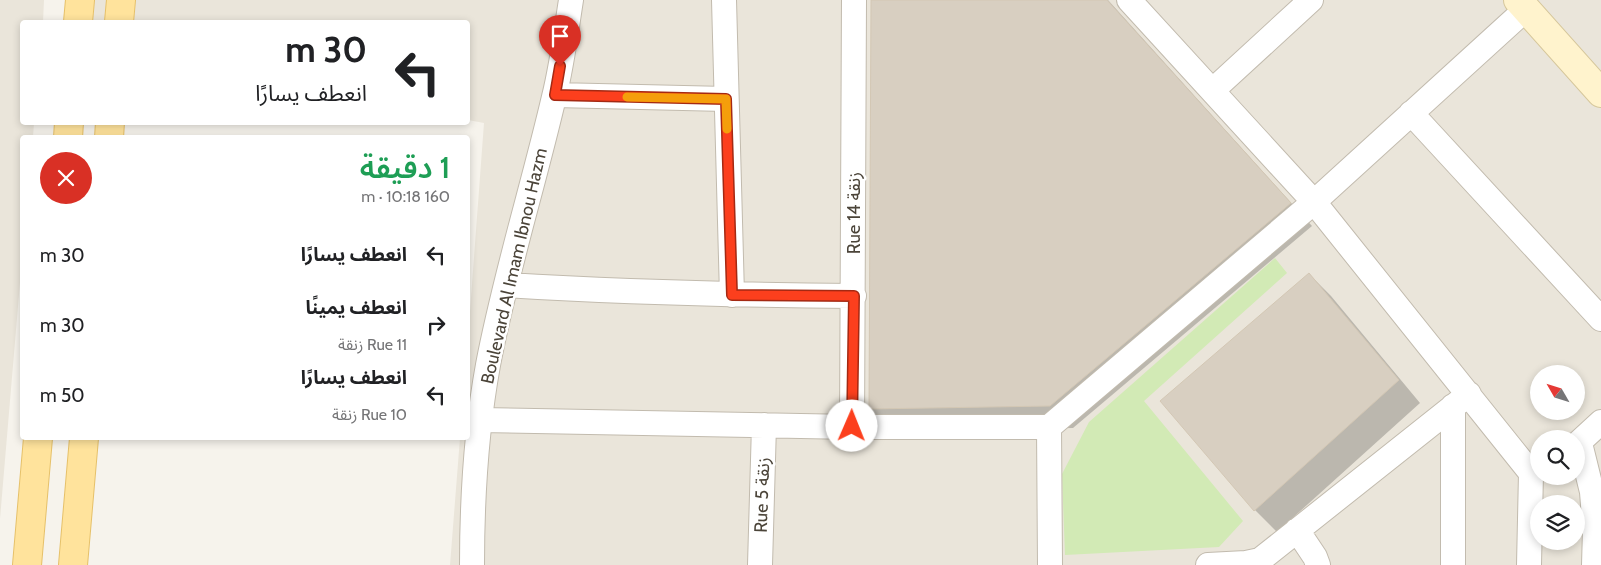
<!DOCTYPE html>
<html lang="ar">
<head>
<meta charset="utf-8">
<style>
  body { margin:0; font-family:Cabin,"Noto Sans Arabic",sans-serif; background:#f2f2f2; color:#202124; direction:rtl; height:100vh; display:flex; flex-direction:column; font-size:19px; white-space:nowrap }
  * { box-sizing:border-box; margin:0 }
  p { font-size:16px; color:#757577 }
  .icon { flex:none; width:28px; height:28px; fill:none; stroke:currentColor; stroke-width:2; stroke-linecap:round; stroke-linejoin:round }
  .map { position:relative; flex:1; overflow:hidden; direction:ltr }
  .details { position:absolute; left:20px; top:135px; width:450px; height:305px; display:flex; flex-direction:column; background:#fff; border-radius:5px; box-shadow:0 2px 8px #0003; direction:rtl }
  .details>* { flex:none }
  .hud { position:absolute; left:20px; top:20px; width:450px; height:105px; border-radius:5px; box-shadow:0 2px 8px #0003; direction:rtl; background:#fff; color:#202124; overflow:hidden }
  .needle { width:32px; rotate:309deg }
  .fabs { position:absolute; left:1530px; top:365px; display:grid; gap:10px }
  .fabs a { display:grid; place-items:center; width:55px; height:55px; border-radius:50%; background:#fff; box-shadow:0 2px 8px #0003; font-size:25px }
  .pin { position:absolute; display:grid; place-items:center; width:42px; height:42px; color:#fff; margin:-51px -21px; border-radius:50% 50% 50% 0; rotate:-45deg; box-shadow:0 0 5px #0007 }
  .pin .icon { rotate:45deg }
  .me { position:absolute; width:55px; margin:-28px; rotate:1deg; stroke-linejoin:round; filter:drop-shadow(0 0 4px #0008) }
  .turn { display:flex; align-items:center; gap:18px; height:105px; padding:0 20px; font-size:22px }
  .turn .icon { width:65px; height:65px; stroke-width:2.5 }
  .turn b { display:block; font-size:35px; line-height:42px }
  .round { display:grid; place-items:center; flex:none; width:52px; height:52px; border-radius:26px; background:#f2f2f2 }
  .headline { display:flex; align-items:center; justify-content:space-between; height:85px; padding:0 20px }
  h1 { font-size:30px; font-weight:600; line-height:38px; color:#1e9e55 }
  ul { padding:0; list-style:none }
  li { display:flex; align-items:center; gap:15px; height:70px; padding:0 20px }
  li div { flex:1 }
  li b { display:block; font-size:19px }
  li em { font-style:normal }
  .map>svg:first-child { display:block }
  .residential { fill:#eae5da; fill-rule:evenodd }
  .green { fill:#d2eab5 }
  .shadow { fill:#0003 }
  .building { fill:#d8cfc1; stroke:#d3c7b4 }
  .lines { fill:none; stroke-linecap:round; stroke-linejoin:round }
  .street-casing { stroke:#c2bbae; stroke-width:26 }
  .secondary-casing { stroke:#d6c79b; stroke-width:30 }
  .primary-casing { stroke:#e6c16a; stroke-width:30 }
  .street { stroke:#fff; stroke-width:24 }
  .secondary { stroke:#fff3cd; stroke-width:28 }
  .primary { stroke:#ffe39c; stroke-width:28 }
  .route-casing { stroke:#a42913; stroke-width:12 }
  .route { stroke:#fc3f1d; stroke-width:9 }
  .slow { stroke:#f59e0b; stroke-width:9 }
  .labels { text-anchor:middle; stroke-width:5; stroke-linejoin:round; paint-order:stroke }
  .street-label { font-size:18px; fill:#4b4439; stroke:#fff }
</style>
</head>
<body>
<div class="map">
<svg width="1601" height="565" viewBox="0 0 1601 565">
  <rect width="100%" height="100%" fill="#f6f3ec"/>
  <!-- residential -->
  <path class="residential" d="M 0,0 L 44,0 L 43,22 L 22,22 L 22,122 L 34,123 L 33,137 L 22,138 L 22,259 L 0,519 Z
    M 68,0 L 1601,0 L 1601,565 L 450,565 L 460,438 L 468,438 L 468,338 L 484,123 L 468,120 L 468,22 L 65,22 ZM 1539,374 L 1576,374 L 1576,411 L 1539,411 ZM 1539,439 L 1576,439 L 1576,476 L 1539,476 ZM 1539,504 L 1576,504 L 1576,541 L 1539,541 Z"/>
  <!-- green -->
  <path class="green" d="M 1275,258 L 1287,273 L 1144,401 L 1243,521 L 1219,547 L 1065,555 L 1062,474 L 1089,422 Z"/>
  <!-- shadow -->
  <path class="shadow" d="M 872,0 L 1108,0 L 1312,226 L 1073,428 L 892,431 L 870,409 Z
    M 1309,274 L 1331,296 L 1420,403 L 1277,532 L 1255,510 L 1162,401 Z"/>
  <!-- building -->
  <path class="building" d="M 871,0 L 1107,0 L 1291,203 L 1050,406 L 869,409 Z
    M 1309,273 L 1399,380 L 1254,511 L 1160,401 Z"/>
  <g class="lines">
    <defs>
      <path id="street" d="M 724,0 L 732,295
        M 1129,0 L 1314,202 L 1531,473 L 1529,565
        M 1213,90 L 1311,0
        M 555,95 L 726,99
        M 1411,113 L 1601,319
        M 506,285 C 622,292 737,295 854,296
        M 480,420 L 852,427 L 1049,427 L 1314,202 L 1526,9
        M 852,427 L 854,0
        M 1049,427 L 1050,565
        M 1580,443 L 1592,492 L 1595,530 L 1594,565
        M 1576,445 L 1601,422
        M 1297,530 L 1315,557 L 1318,565
        M 472,565 C 472,498 476,431 488,365 C 505,275 533,187 554,97 C 562,65 566,32 571,0
        M 760,565 L 764,425
        M 1208,565 L 1246,563 L 1260,560 L 1469,394
        M 1453,565 L 1453,406"/>
      <path id="secondary" d="M 1518,0 L 1601,93"/>
      <path id="primary" d="M 78,22 L 80,0
        M 119,22 L 121,0
        M 68,138 L 69,122
        M 109,138 L 110,122
        M 27,565 L 38,438
        M 73,565 L 84,438"/>
    </defs>
    <!-- street casing -->
    <use href="#street" class="street-casing"/>
    <!-- secondary casing -->
    <use href="#secondary" class="secondary-casing"/>
    <!-- primary casing -->
    <use href="#primary" class="primary-casing"/>
    <!-- street -->
    <use href="#street" class="street"/>
    <!-- secondary -->
    <use href="#secondary" class="secondary"/>
    <!-- primary -->
    <use href="#primary" class="primary"/>
  </g>
  <g class="lines">
    <defs>
      <path id="route" d="M 560,66 L 555,95 L 726,99 L 732,295 L 854,296 L 852,426"/>
    </defs>
    <!-- route casing -->
    <use href="#route" class="route-casing"/>
    <!-- route -->
    <use href="#route" class="route"/>
    <!-- slow -->
    <path class="slow" d="M 627,97 L 726,99 L 727,129"/>
  </g>
  <g class="labels">
    <!-- street labels -->
    <g class="street-label">
      <text transform="translate(854 213) rotate(-90)" y="6">Rue 14 زنقة</text>
      <text transform="translate(514 266) rotate(-77)" y="6">Boulevard Al Imam Ibnou Hazm</text>
      <text transform="translate(762 495) rotate(-88)" y="6">Rue 5 زنقة</text>
    </g>
  </g>
</svg>
<div class="fabs">
<a><svg class="needle" viewBox="-14 -14 28 28"><path d="M0-13l5 13h-10z" fill="#e53935"/><path d="M0 13l5-13h-10z" fill="#757577"/></svg></a>
<a><svg class="icon" aria-label="search" viewBox="0 0 24 24"><circle cx="10" cy="10" r="6"/><path d="M15 15l6 6"/></svg></a>
<a><svg class="icon" aria-label="layers" viewBox="0 0 24 24"><path d="M12 4l9 5-9 5-9-5zM3 14l9 5 9-5"/></svg></a>
</div>
<div class="pin" style="left:560px;top:66px;background:#d93025"><svg class="icon" aria-label="arrive" viewBox="0 0 24 24"><path d="M6 21V4h12l-3 4 3 4H6"/></svg></div>
<svg class="me" style="left:852px;top:426px" viewBox="-20 -20 40 40"><circle r="19" fill="#fff"/><path d="M0-13L10 11 0 6-10 11z" fill="#fc3f1d"/></svg>
<div class="hud">
<div class="turn"><svg class="icon" aria-label="left" viewBox="0 0 24 24"><path d="M17 20v-9H6M10 6l-5 5 5 5"/></svg><div><b>30 m</b>انعطف يسارًا</div></div>
</div>
<section class="details">
<div class="headline"><div><h1>1 دقيقة</h1><p>160 m · 10:18</p></div><a class="round" style="background:#d93025;color:#fff"><svg class="icon" aria-label="close" viewBox="0 0 24 24"><path d="M6 6l12 12M18 6L6 18"/></svg></a></div>
<ul>
<li><svg class="icon" aria-label="left" viewBox="0 0 24 24"><path d="M17 20v-9H6M10 6l-5 5 5 5"/></svg><div><b>انعطف يسارًا</b></div><em>30 m</em></li>
<li><svg class="icon" aria-label="right" viewBox="0 0 24 24"><path d="M7 20v-9h11M14 6l5 5-5 5"/></svg><div><b>انعطف يمينًا</b><p>Rue 11 زنقة</p></div><em>30 m</em></li>
<li><svg class="icon" aria-label="left" viewBox="0 0 24 24"><path d="M17 20v-9H6M10 6l-5 5 5 5"/></svg><div><b>انعطف يسارًا</b><p>Rue 10 زنقة</p></div><em>50 m</em></li>
</ul>
</section>
</div>
</body>
</html>
